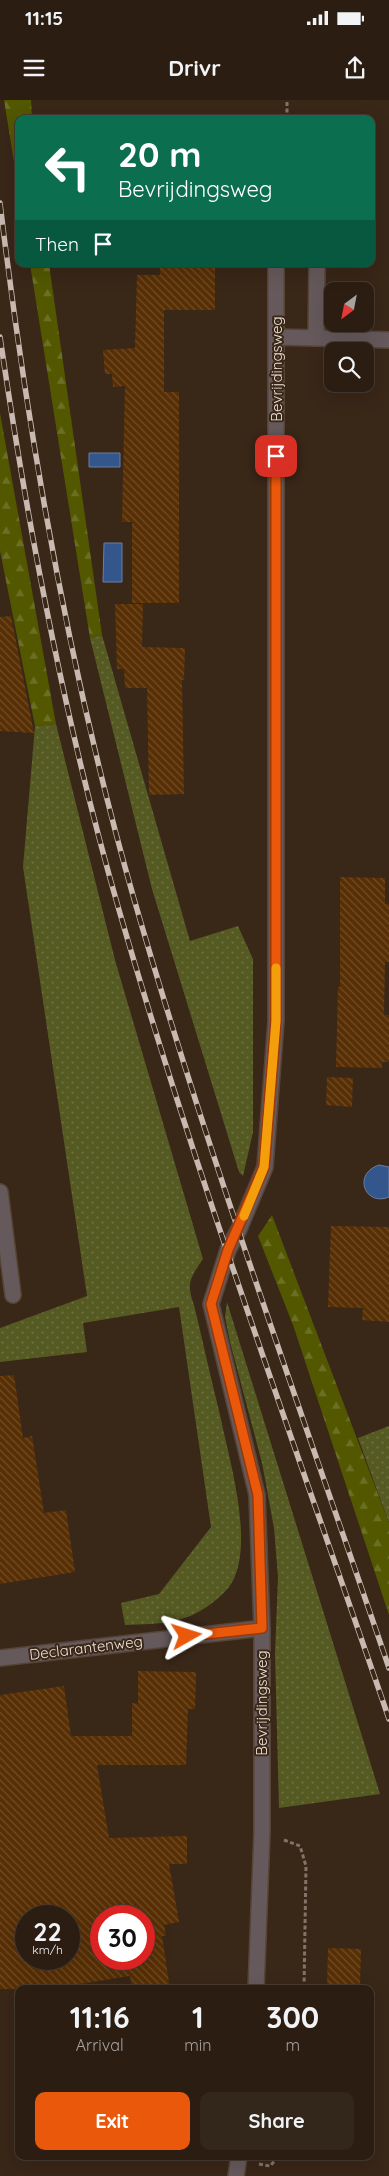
<!DOCTYPE html>
<html lang="en">
<head>
<meta charset="utf-8">
<style>
  body { margin:0; font-family:Quicksand,sans-serif; background:#33261b; color:#f1f3f6; height:100vh; display:flex; flex-direction:column; font-size:19px; white-space:nowrap }
  * { box-sizing:border-box; margin:0 }
  p { font-size:16px; color:#a6a29f }
  .icon { flex:none; width:28px; height:28px; fill:none; stroke:currentColor; stroke-width:2; stroke-linecap:round; stroke-linejoin:round }
  .map { position:relative; flex:1; overflow:hidden }
  .side { position:absolute; left:15px; top:1885px; width:359px; height:175px; display:flex; flex-direction:column; background:#2b1d12; border-radius:10px; box-shadow:0 5px 20px #0002,0 0 0 1px #473b32 }
  .side>* { flex:none }
  .guide { position:absolute; left:15px; top:15px; width:360px; height:152px; border-radius:10px; box-shadow:0 5px 20px #0002,0 0 0 1px #473b32; background:#0b6e4f; color:#fff; overflow:hidden }
  .needle { width:32px; rotate:212deg }
  .tools { position:absolute; left:324px; top:182px; display:grid; gap:10px }
  .tools a { display:grid; place-items:center; width:50px; height:50px; border-radius:10px; background:#2b1d12; box-shadow:0 5px 20px #0002,0 0 0 1px #473b32; font-size:25px }
  .speed { position:absolute; left:15px; top:1805px; display:flex; gap:10px; font-size:25px; font-weight:700; text-align:center }
  .speed>* { display:grid; place-content:center; width:65px; height:65px; border-radius:50%; background:#2b1d12; box-shadow:0 5px 20px #0002,0 0 0 1px #473b32; line-height:1 }
  .speed small { font-size:12px; font-weight:400 }
  .speed .limit { border:8px solid #d22; background:#fff; color:#111 }
  .pin { position:absolute; display:grid; place-items:center; width:42px; height:42px; color:#fff; margin:-21px; border-radius:10px; box-shadow:0 2px 8px #0006 }
  .me { position:absolute; width:55px; margin:-28px; rotate:84deg; stroke-linejoin:round; filter:drop-shadow(0 0 4px #0008) }
  .turn { display:flex; align-items:center; gap:18px; height:105px; padding:0 20px; font-size:22px }
  .turn .icon { width:65px; height:65px; stroke-width:2.5 }
  .turn b { display:block; font-size:35px; line-height:42px }
  .then { display:flex; align-items:center; height:48px; padding:0 20px; background:#0003; gap:10px; font-size:19px }
  .eta { display:flex; justify-content:space-evenly; align-items:center; height:85px; text-align:center }
  .eta b { font-size:30px; font-weight:700; line-height:35px }
  .action { display:flex; gap:10px; margin-top:auto; padding:10px 20px }
  .action a { flex:1; height:58px; border-radius:10px; background:#ea580c; color:#fff; font-size:20px; font-weight:700; line-height:58px; text-align:center }
  .action a+a { background:#33261b; color:#f1f3f6 }
  .status { display:flex; justify-content:space-between; align-items:center; height:35px; padding:0 25px; background:#2b1d12; direction:ltr }
  .status svg { height:14px; fill:currentColor }
  header { display:flex; justify-content:space-between; align-items:center; height:65px; padding:0 20px; background:#2b1d12; font-size:22px; font-weight:700 }
  .map>svg:first-child { display:block }
  .grass { fill:url(#grass-dots) }
  .forest { fill:url(#forest-firs) }
  .water { fill:#33568c; stroke:#6b7fa2 }
  .building { fill:url(#building-back-hatch); fill-rule:evenodd }
  .lines { fill:none; stroke-linecap:round; stroke-linejoin:round }
  .minor-casing { stroke:#564537; stroke-width:18 }
  .path { stroke:#847468; stroke-width:3; stroke-dasharray:4 2.5; stroke-linecap:butt }
  .minor { stroke:#66595b; stroke-width:15 }
  .rail-casing { stroke:#c8bab0; stroke-width:5.5 }
  .rail { stroke:#392718; stroke-width:4; stroke-dasharray:11; stroke-linecap:butt }
  .route-casing { stroke:#983908; stroke-width:12 }
  .route { stroke:#ea580c; stroke-width:9 }
  .slow { stroke:#f59e0b; stroke-width:9 }
  .labels { text-anchor:middle; stroke-width:4; stroke-linejoin:round; paint-order:stroke }
  .street-label { font-size:15px; fill:#ede0d7; stroke:#392718 }
</style>
</head>
<body>
<div class="status"><b>11:15</b><svg viewBox="0 0 49 12"><path d="M0 12V9h3v3zM5 12V6h3v6zM10 12V3h3v9zM15 12V0h3v12zM26 1h20v11H26zM47 4h2v5h-2z"/></svg></div>
<header><svg class="icon" aria-label="menu" viewBox="0 0 24 24"><path d="M4 6h16M4 12h16M4 18h16"/></svg>Drivr<svg class="icon" aria-label="share" viewBox="0 0 24 24"><path d="M12 15V3M7 8l5-5 5 5M5 13v7h14v-7"/></svg></header>
<div class="map">
<svg width="389" height="2076" viewBox="0 0 389 2076">
  <defs>
    <pattern id="grass-dots" width="8" height="8" patternUnits="userSpaceOnUse" patternTransform="scale(1.25)"><rect width="8" height="8" fill="#555a23"/><path d="M2 2h.1M6 6h.1" fill="none" stroke="#6e7142" stroke-width="1.8" stroke-linecap="round"/></pattern>
    <pattern id="forest-firs" width="22" height="20" patternUnits="userSpaceOnUse" patternTransform="scale(1.25)"><rect width="22" height="20" fill="#525700"/><path d="M5 1l3.5 6h-7zM16 11l3.5 6h-7z" fill="#6b6f24"/></pattern>
    <pattern id="building-back-hatch" width="6" height="6" patternUnits="userSpaceOnUse" patternTransform="scale(1.25)"><rect width="6" height="6" fill="#582f04"/><path d="M-1 5l2 2M0 0l6 6M5-1l2 2" fill="none" stroke="#704d28"/></pattern>
  </defs>
  <rect width="100%" height="100%" fill="#392718"/>
  <!-- grass -->
  <path class="grass" d="M 102,535 L 190,841 L 238,826 L 253,859 L 253,1032 L 243,1076 L 239,1072 L 152,789 L 90,538 Z
    M 56,624 L 115,860 L 203,1159 C 190,1178 186,1183 194,1205 C 203,1242 211,1279 220,1315 C 229,1358 252,1435 235,1476 C 232,1485 224,1493 217,1499 C 188,1524 161,1524 125,1525 L 121,1503 L 159,1494 L 211,1427 L 179,1207 L 83,1223 L 87,1252 L 0,1262 L 0,1228 L 87,1196 L 23,767 L 35,626 Z
    M 227,1202 L 380,1694 L 279,1708 L 275,1554 L 278,1477 L 274,1428 L 262,1363 L 230,1242 L 225,1217 Z
    M 389,1326 L 389,1423 L 358,1338 Z"/>
  <!-- forest -->
  <path class="forest" d="M 4,0 L 31,0 L 32,19 L 19,19 L 19,93 Z
    M 30,164 L 49,164 L 102,535 L 90,538 Z
    M 0,313 L 56,624 L 35,626 L 0,451 Z
    M 272,1115 L 389,1423 L 389,1515 L 293,1225 L 258,1136 Z"/>
  <!-- water -->
  <path class="water" d="M 89,353 L 120,353 L 120,367 L 89,367 Z
    M 104,443 L 122,443 L 122,482 L 103,482 Z
    M 379,1065 L 389,1067 L 389,1097 C 365,1107 352,1074 379,1065 Z"/>
  <!-- building -->
  <path class="building" d="M 160,164 L 215,164 L 215,210 L 164,210 L 164,292 L 179,292 L 179,503 L 132,503 L 132,422 L 122,422 L 125,286 L 113,287 L 112,274 L 105,274 L 103,250 L 135,248 L 137,175 L 160,175 Z
    M 115,504 L 143,504 L 142,547 L 185,548 L 184,580 L 182,580 L 184,694 L 149,695 L 147,588 L 125,588 L 124,569 L 117,569 Z
    M 11,516 L 34,633 L 0,631 L 0,517 Z
    M 340,777 L 385,778 L 385,804 L 389,804 L 389,862 L 385,862 L 384,915 L 389,915 L 389,962 L 382,962 L 382,968 L 336,967 L 338,887 L 340,887 Z
    M 327,977 L 353,978 L 352,1007 L 326,1005 Z
    M 331,1126 L 389,1127 L 389,1222 L 362,1220 L 363,1208 L 328,1207 Z
    M 14,1275 L 23,1338 L 32,1336 L 44,1413 L 66,1410 L 75,1472 L 0,1484 L 0,1276 Z
    M 138,1571 L 196,1572 L 195,1609 L 188,1609 L 186,1665 L 97,1665 L 109,1738 L 187,1736 L 187,1764 L 169,1764 L 179,1822 L 164,1825 L 166,1836 L 162,1836 L 170,1889 L 132,1889 L 130,1876 L 48,1889 L 0,1889 L 0,1595 L 64,1586 L 71,1636 L 132,1636 L 132,1603 L 138,1604 ZM 26,1816 L 69,1816 L 69,1859 L 26,1859 ZM 101,1816 L 144,1816 L 144,1859 L 101,1859 Z
    M 328,1848 L 361,1849 L 360,1886 L 327,1886 Z"/>
  <g class="lines">
    <defs>
      <path id="minor" d="M 277,237 L 389,240
        M 316,238 L 317,164
        M 0,1092 L 13,1195
        M 0,1558 L 262,1528
        M 256,1889 L 262,1732 L 262,1528 L 257,1395 L 211,1204 L 228,1150 L 239,1129 L 265,1067 L 276,921 L 276,164
        M 236,2076 L 239,2056"/>
    </defs>
    <!-- minor casing -->
    <use href="#minor" class="minor-casing"/>
    <!-- path -->
    <path class="path" d="M 287,19 L 287,0
      M 284,1740 L 300,1746 L 306,1766 L 304,1889
      M 259,2064 L 270,2066 L 279,2056"/>
    <!-- minor -->
    <use href="#minor" class="minor"/>
    <defs>
      <path id="rail" d="M 0,103 C 28,337 69,572 134,799 C 209,1059 302,1313 389,1568
        M 0,237 C 28,429 65,623 119,810 C 198,1083 297,1350 389,1619"/>
    </defs>
    <!-- rail casing -->
    <use href="#rail" class="rail-casing"/>
    <!-- rail -->
    <use href="#rail" class="rail"/>
  </g>
  <g class="lines">
    <defs>
      <path id="route" d="M 187,1536 L 262,1528 L 258,1395 L 211,1204 L 228,1150 L 264,1067 L 276,921 L 276,356"/>
    </defs>
    <!-- route casing -->
    <use href="#route" class="route-casing"/>
    <!-- route -->
    <use href="#route" class="route"/>
    <!-- slow -->
    <path class="slow" d="M 244,1116 L 264,1067 L 276,921 L 276,868"/>
  </g>
  <g class="labels">
    <!-- street labels -->
    <g class="street-label">
      <text transform="translate(277 269) rotate(-90)" y="5">Bevrijdingsweg</text>
      <text transform="translate(86 1548) rotate(-7)" y="5">Declarantenweg</text>
      <text transform="translate(262 1603) rotate(-90)" y="5">Bevrijdingsweg</text>
    </g>
  </g>
</svg>
<div class="tools">
<a><svg class="needle" viewBox="-14 -14 28 28"><path d="M0-13l5 13h-10z" fill="#e53935"/><path d="M0 13l5-13h-10z" fill="#a6a29f"/></svg></a>
<a><svg class="icon" aria-label="search" viewBox="0 0 24 24"><circle cx="10" cy="10" r="6"/><path d="M15 15l6 6"/></svg></a>
</div>
<div class="speed"><div>22<small>km/h</small></div><div class="limit">30</div></div>
<div class="pin" style="left:276px;top:356px;background:#d93025"><svg class="icon" aria-label="arrive" viewBox="0 0 24 24"><path d="M6 21V4h12l-3 4 3 4H6"/></svg></div>
<svg class="me" style="left:187px;top:1536px" viewBox="-20 -20 40 40"><path d="M0-17L14 15 0 8-14 15z" fill="#ea580c" stroke="#fff" stroke-width="4"/></svg>
<div class="guide">
<div class="turn"><svg class="icon" aria-label="left" viewBox="0 0 24 24"><path d="M17 20v-9H6M10 6l-5 5 5 5"/></svg><div><b>20 m</b>Bevrijdingsweg</div></div>
<div class="then">Then<svg class="icon" aria-label="arrive" viewBox="0 0 24 24"><path d="M6 21V4h12l-3 4 3 4H6"/></svg></div>
</div>
<section class="side">
<div class="eta">
<div><b>11:16</b><p>Arrival</p></div>
<div><b>1</b><p>min</p></div>
<div><b>300</b><p>m</p></div>
</div>
<div class="action"><a>Exit</a><a>Share</a></div>
</section>
</div>
</body>
</html>
